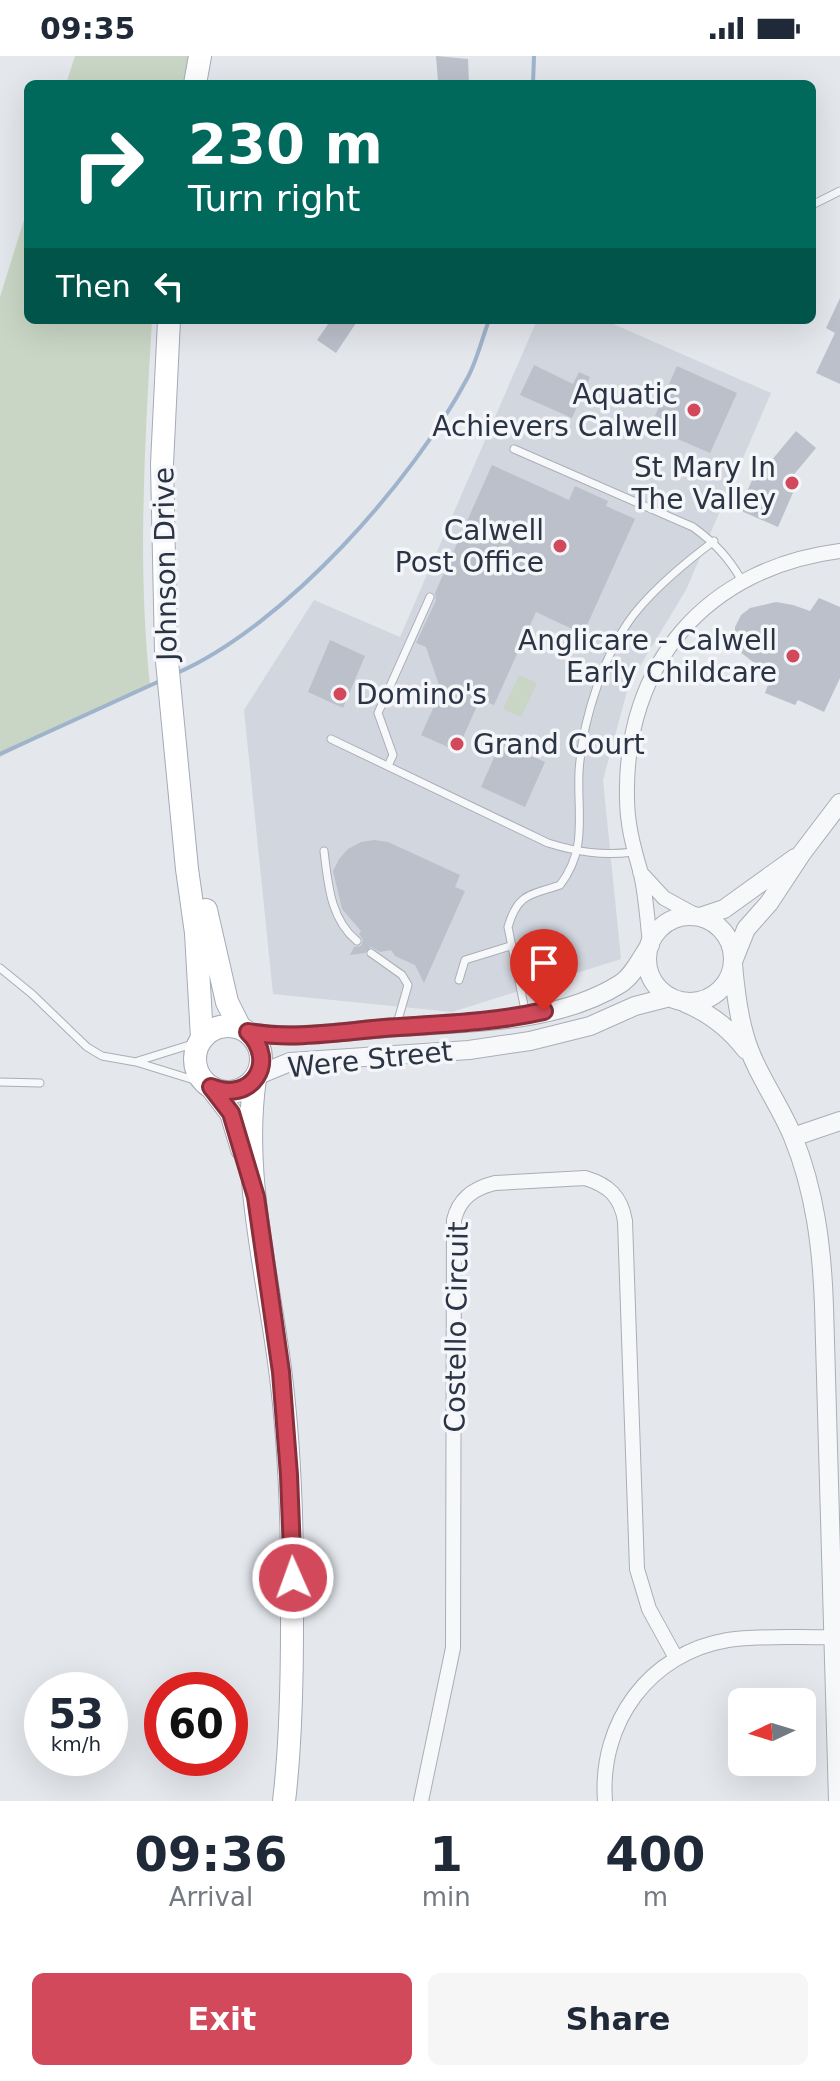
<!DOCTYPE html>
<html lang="en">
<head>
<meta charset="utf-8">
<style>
  body { margin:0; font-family:"DejaVu Sans",sans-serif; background:#f6f6f7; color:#1f2937; height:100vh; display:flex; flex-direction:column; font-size:30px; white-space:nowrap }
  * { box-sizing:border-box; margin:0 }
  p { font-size:26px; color:#747a83 }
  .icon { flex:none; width:44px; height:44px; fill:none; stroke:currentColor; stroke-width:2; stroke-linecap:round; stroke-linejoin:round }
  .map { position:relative; height:1745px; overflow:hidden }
  .side { display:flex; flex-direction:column; background:#fff; flex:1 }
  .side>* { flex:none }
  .banner { position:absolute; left:24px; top:24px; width:792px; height:244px; border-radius:12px; box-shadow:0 8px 32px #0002; background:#00695c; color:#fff; overflow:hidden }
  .needle { width:52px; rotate:266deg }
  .fabs { position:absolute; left:728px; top:1632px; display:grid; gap:16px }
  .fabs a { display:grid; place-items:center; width:88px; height:88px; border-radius:12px; background:#fff; box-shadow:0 8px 32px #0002; font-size:40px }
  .speed { position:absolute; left:24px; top:1616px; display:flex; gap:16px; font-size:40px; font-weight:700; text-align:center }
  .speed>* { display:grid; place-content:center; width:104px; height:104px; border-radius:50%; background:#fff; box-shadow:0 8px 32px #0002; line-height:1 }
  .speed small { font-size:20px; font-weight:400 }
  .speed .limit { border:12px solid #d22; background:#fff; color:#111 }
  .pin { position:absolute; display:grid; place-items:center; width:68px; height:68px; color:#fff; margin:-82px -34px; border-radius:50% 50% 50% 0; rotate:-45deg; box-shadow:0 0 8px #0007 }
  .pin .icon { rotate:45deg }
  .me { position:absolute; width:88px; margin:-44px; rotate:358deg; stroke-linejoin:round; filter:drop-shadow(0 0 6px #0008) }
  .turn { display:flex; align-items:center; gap:28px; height:168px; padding:0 32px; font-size:36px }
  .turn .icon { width:104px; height:104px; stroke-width:2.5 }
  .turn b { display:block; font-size:56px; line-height:68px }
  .then { display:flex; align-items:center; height:76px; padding:0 32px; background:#0003; gap:16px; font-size:30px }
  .eta { display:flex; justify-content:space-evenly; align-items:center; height:136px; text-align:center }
  .eta b { font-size:48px; font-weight:800; line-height:56px }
  .button { display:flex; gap:16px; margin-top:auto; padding:16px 32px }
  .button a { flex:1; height:92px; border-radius:12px; background:#d1495b; color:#fff; font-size:32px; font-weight:800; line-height:92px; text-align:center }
  .button a+a { background:#f6f6f7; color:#1f2937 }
  .status { display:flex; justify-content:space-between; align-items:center; height:56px; padding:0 40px; background:#fff; direction:ltr }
  .status svg { height:22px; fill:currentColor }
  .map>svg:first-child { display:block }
  .built { fill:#d2d6de }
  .green { fill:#c9d6c5 }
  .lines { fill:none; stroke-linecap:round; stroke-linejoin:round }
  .stream { stroke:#9fb4cc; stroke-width:4 }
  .building { fill:#bbc0ca }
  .service-casing { stroke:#a9aeb7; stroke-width:9 }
  .minor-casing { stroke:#a9aeb7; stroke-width:16 }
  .tertiary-casing { stroke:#a9aeb7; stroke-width:20 }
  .primary-casing { stroke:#a3abb8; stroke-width:24 }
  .service { stroke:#f7f8fa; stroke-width:7 }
  .minor { stroke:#f7f8fa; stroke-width:14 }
  .tertiary { stroke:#f7f8fa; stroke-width:18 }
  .primary { stroke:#fff; stroke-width:22 }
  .route-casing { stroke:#882f3b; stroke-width:20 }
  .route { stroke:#d1495b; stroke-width:14 }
  .poi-dot { fill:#d1495b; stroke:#f4f6f9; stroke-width:3 }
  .labels { text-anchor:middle; stroke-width:7; stroke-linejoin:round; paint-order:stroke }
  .poi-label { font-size:28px; fill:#2b3445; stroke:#f4f6f9; text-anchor:end }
  .street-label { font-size:28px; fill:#2b3445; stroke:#f4f6f9 }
</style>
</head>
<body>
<div class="status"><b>09:35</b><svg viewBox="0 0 49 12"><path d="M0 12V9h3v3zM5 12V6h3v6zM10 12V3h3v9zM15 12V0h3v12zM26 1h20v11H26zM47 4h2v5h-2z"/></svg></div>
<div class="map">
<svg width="840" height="1745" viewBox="0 0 840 1745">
  <rect width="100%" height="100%" fill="#e4e7ec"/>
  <!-- built -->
  <path class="built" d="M 537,264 L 604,264 L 771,337 L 686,534 L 629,628 L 603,724 L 621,903 L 452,956 L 273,938 L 244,654 L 314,544 L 400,581 Z"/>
  <!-- green -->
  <path class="green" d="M 75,0 L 200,0 L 193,28 L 66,28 Z
    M 28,151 L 28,264 L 152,264 C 145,385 137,508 150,629 L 89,656 L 0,701 L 0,241 Z
    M 519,619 L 537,627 L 521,661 L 503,653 Z"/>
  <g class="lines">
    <!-- stream -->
    <path class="stream" d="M 533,28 L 534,0
      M 177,617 C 286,569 413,425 468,321 C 477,304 482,283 489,264
      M 0,698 L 162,624"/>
  </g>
  <!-- building -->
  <path class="building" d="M 436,0 L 468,3 L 469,28 L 454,28 L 454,24 L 438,25 Z
    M 840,242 L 840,328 L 816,317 L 835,277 L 826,272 Z
    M 331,264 L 358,264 L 336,297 L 317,284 Z
    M 534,309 L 573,328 L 579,316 L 590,321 L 572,362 L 520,339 Z
    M 677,310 L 737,337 L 710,397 L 650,371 Z
    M 796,375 L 816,392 L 786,428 L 795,432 L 778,471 L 739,454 L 756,415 L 761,417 Z
    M 492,409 L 569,444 L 575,430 L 608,445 L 606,450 L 635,463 L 583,578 L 536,556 L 494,649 L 480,643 L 457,695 L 421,679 L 441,635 L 426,591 L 416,587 L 436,544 L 435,537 Z
    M 819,542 L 840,551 L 840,622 L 824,656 L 798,644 L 795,649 L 765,637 L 773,615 L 753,606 L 739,595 L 735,583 L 735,571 L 741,559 L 750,552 L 776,546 L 793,549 L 810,555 Z
    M 330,584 L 365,600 L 343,652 L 308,636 Z
    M 501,686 L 545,706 L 525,751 L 481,731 Z
    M 374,784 L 388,786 L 460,819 L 455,831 L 465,835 L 424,927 L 415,909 L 395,900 L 391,894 L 380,896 L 371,891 L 365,897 L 350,899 L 354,891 L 361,890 L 363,884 L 359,878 L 361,875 L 342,853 L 333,815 L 339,803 L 348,793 L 361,786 Z"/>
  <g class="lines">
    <defs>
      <path id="service" d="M 812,149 L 840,135
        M 514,393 L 693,471 C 715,487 729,502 742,525
        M 331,683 L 548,787 C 577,796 603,800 633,796
        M 388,710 L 393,699 L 378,657 L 430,541
        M 324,795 C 328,827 330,863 357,885
        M 371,897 L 402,919 L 408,929 L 396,971
        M 0,912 L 32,938 L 87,991 L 102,1000 L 136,1006 L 207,1028
        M 459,924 L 465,904 L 510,890
        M 526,959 L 508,871 C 518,836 532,839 560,829 C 588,793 577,758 579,716 C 582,664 605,591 640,551 C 659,529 690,503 714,485
        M 138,1005 L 199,986
        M 0,1026 L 40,1027"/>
      <path id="minor" d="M 640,816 L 664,842 L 697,860
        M 650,886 C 647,863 646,837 640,814 C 633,790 627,767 627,742 C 624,607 707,512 840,495
        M 421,1745 L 453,1592 L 454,1164 C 459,1142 474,1132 495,1127 L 585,1122 C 609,1129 621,1141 625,1165 L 637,1513 L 649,1553 L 676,1602
        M 605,1745 C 599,1667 649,1597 728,1584 C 762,1579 799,1582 833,1581"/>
      <path id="tertiary" d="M647 903a43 43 0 1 1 86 0a43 43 0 1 1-86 0Z
        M 700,861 L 724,853 L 795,802
        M 734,903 L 746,873 L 769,847 L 802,797 L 840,747
        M 733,908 C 735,932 738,958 745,981 C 755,1016 779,1047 793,1081 C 815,1135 822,1192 824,1250 L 838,1745
        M 685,947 C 710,957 729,972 746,994
        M 248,976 C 293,984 342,975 388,972 C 462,966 555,969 620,928 C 633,920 641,902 650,889
        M 256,1020 L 290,1006 L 469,994 L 530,985 L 590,970 L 635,950 L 670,941
        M 793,1081 L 840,1065"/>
      <path id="primary" d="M 195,28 L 200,0
        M 169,264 L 162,408 L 166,595 L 187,813 L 196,877 L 202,982
        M 206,854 L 227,946 L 240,972
        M195 1003a33 33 0 1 1 66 0a33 33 0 1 1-66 0Z
        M 255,1023 C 241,1118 268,1219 280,1313 C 291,1397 293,1484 292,1569 C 292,1627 291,1687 284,1745
        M 211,1031 L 231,1057 L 242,1093"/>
    </defs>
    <!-- service casing -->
    <use href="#service" class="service-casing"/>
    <!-- minor casing -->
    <use href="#minor" class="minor-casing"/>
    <!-- tertiary casing -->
    <use href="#tertiary" class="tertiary-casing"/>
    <!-- primary casing -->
    <use href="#primary" class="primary-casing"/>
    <!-- service -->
    <use href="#service" class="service"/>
    <!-- minor -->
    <use href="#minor" class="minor"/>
    <!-- tertiary -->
    <use href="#tertiary" class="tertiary"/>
    <!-- primary -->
    <use href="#primary" class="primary"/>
  </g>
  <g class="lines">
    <defs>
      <path id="route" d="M 293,1522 L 289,1419 L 281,1316 L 256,1141 L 231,1057 L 211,1031 C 251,1048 279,1006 248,976 C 292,984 339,976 384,972 C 437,968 491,967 544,955"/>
    </defs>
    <!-- route casing -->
    <use href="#route" class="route-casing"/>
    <!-- route -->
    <use href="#route" class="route"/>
  </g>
  <!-- markers -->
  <g class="poi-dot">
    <circle cx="694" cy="354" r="8"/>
    <circle cx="792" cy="427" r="8"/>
    <circle cx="560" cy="490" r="8"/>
    <circle cx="793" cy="600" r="8"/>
    <circle cx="340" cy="638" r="8"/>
    <circle cx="457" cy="688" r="8"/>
  </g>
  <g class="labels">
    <!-- poi labels -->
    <g class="poi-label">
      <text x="678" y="348">Aquatic<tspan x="678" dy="32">Achievers Calwell</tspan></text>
      <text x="776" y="421">St Mary In<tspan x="776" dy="32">The Valley</tspan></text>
      <text x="544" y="484">Calwell<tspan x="544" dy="32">Post Office</tspan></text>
      <text x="777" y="594">Anglicare - Calwell<tspan x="777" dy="32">Early Childcare</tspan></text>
      <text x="356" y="648" text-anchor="start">Domino's</text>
      <text x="473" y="698" text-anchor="start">Grand Court</text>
    </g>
    <!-- street labels -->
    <g class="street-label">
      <text transform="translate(165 508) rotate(-91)" y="10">Johnson Drive</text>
      <text transform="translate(370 1003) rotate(-6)" y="10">Were Street</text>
      <text transform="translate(456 1271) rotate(-89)" y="10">Costello Circuit</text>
    </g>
  </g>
</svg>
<div class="fabs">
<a><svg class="needle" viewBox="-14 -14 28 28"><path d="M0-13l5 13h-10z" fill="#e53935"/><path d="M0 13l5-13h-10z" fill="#747a83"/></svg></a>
</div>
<div class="speed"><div>53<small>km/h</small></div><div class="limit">60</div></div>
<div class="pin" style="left:544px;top:955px;background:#d93025"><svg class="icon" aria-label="arrive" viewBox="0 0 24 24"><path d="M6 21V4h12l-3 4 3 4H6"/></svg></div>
<svg class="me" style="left:293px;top:1522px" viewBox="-20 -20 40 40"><circle r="17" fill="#d1495b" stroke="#fff" stroke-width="3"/><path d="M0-11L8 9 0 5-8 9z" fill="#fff"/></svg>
<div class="banner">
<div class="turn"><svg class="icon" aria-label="right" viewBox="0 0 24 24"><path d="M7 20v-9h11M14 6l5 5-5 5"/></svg><div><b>230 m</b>Turn right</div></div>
<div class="then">Then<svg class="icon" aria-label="left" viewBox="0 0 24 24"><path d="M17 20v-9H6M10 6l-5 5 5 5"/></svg></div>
</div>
</div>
<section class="side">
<div class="eta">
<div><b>09:36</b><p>Arrival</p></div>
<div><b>1</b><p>min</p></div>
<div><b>400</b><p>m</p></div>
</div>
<div class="button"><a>Exit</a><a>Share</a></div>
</section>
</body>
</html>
